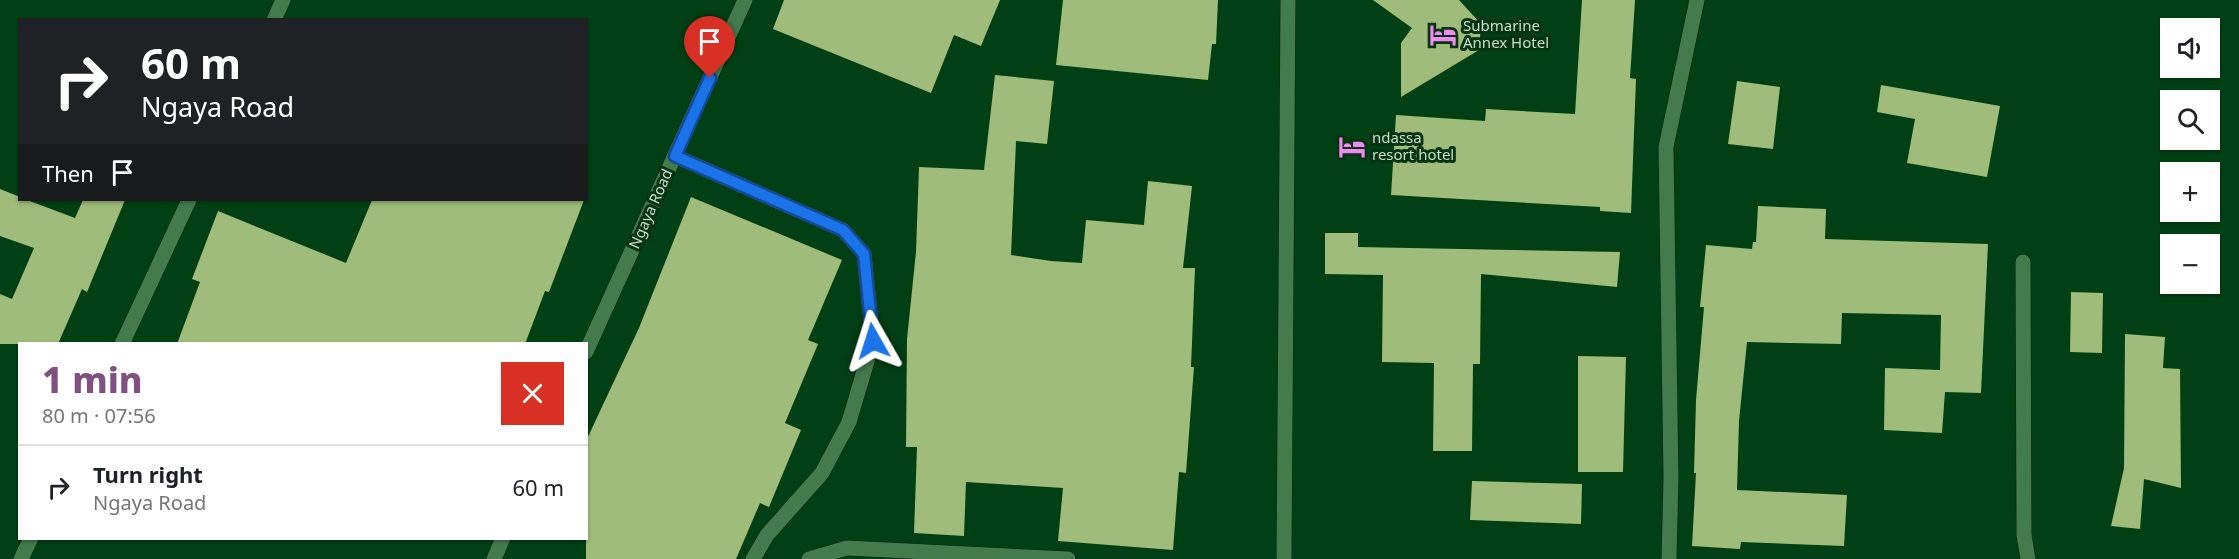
<!DOCTYPE html>
<html lang="en">
<head>
<meta charset="utf-8">
<style>
  body { margin:0; font-family:"Noto Sans",sans-serif; background:#f2f2f2; color:#202124; height:100vh; display:flex; flex-direction:column; font-size:22px; white-space:nowrap }
  * { box-sizing:border-box; margin:0 }
  p { font-size:20px; color:#757577 }
  .icon { flex:none; width:33px; height:33px; fill:none; stroke:currentColor; stroke-width:2; stroke-linecap:round; stroke-linejoin:round }
  .map { position:relative; flex:1; overflow:hidden }
  .details { position:absolute; left:18px; top:342px; width:570px; height:198px; display:flex; flex-direction:column; background:#fff; border-radius:0px; box-shadow:0 2px 4px #0004 }
  .details>* { flex:none }
  .top-card { position:absolute; left:18px; top:18px; width:570px; height:183px; border-radius:0px; box-shadow:0 2px 4px #0004; background:#202124; color:#fff; overflow:hidden }
  .controls { position:absolute; left:2160px; top:18px; display:grid; gap:12px }
  .controls a { display:grid; place-items:center; width:60px; height:60px; border-radius:0px; background:#fff; box-shadow:0 2px 4px #0004; font-size:30px }
  .pin { position:absolute; display:grid; place-items:center; width:51px; height:51px; color:#fff; margin:-62px -26px; border-radius:50% 50% 50% 0; rotate:-45deg; box-shadow:0 0 6px #0007 }
  .pin .icon { rotate:45deg }
  .me { position:absolute; width:66px; margin:-33px; rotate:354deg; stroke-linejoin:round; filter:drop-shadow(0 0 4px #0008) }
  .turn { display:flex; align-items:center; gap:21px; height:126px; padding:0 24px; font-size:27px }
  .turn .icon { width:78px; height:78px; stroke-width:2.5 }
  .turn b { display:block; font-size:42px; line-height:51px }
  .then { display:flex; align-items:center; height:57px; padding:0 24px; background:#0003; gap:12px; font-size:22px }
  .round { display:grid; place-items:center; flex:none; width:63px; height:63px; border-radius:0px; background:#f2f2f2 }
  .overview { display:flex; align-items:center; justify-content:space-between; height:102px; padding:0 24px }
  h1 { font-size:36px; font-weight:800; line-height:45px; color:#7f5080 }
  ul { padding:0; list-style:none }
  li { display:flex; align-items:center; gap:18px; height:84px; padding:0 24px; border-top:2px solid #e0e0e0 }
  li div { flex:1 }
  li b { display:block; font-size:22px }
  li em { font-style:normal }
  .map>svg:first-child { display:block }
  .building { fill:#9fbc7a }
  .lines { fill:none; stroke-linecap:round; stroke-linejoin:round }
  .minor-casing { stroke:#05220b; stroke-width:16 }
  .tertiary-casing { stroke:#05220b; stroke-width:16 }
  .minor { stroke:#437b4c; stroke-width:15 }
  .tertiary { stroke:#437b4c; stroke-width:15 }
  .route-casing { stroke:#114b97; stroke-width:15 }
  .route { stroke:#1a73e8; stroke-width:10 }
  .labels { text-anchor:middle; stroke-width:6; stroke-linejoin:round; paint-order:stroke }
  .poi-label { font-size:15px; fill:#c3e0c6; stroke:#063312; text-anchor:start }
  .street-label { font-size:15px; fill:#c3e0c6; stroke:#063312 }
</style>
</head>
<body>
<div class="map">
<svg width="2239" height="559" viewBox="0 0 2239 559">
  <rect width="100%" height="100%" fill="#004014"/>
  <!-- building -->
  <path class="building" d="M 784,0 L 1000,0 L 981,46 L 954,35 L 931,93 L 773,29 Z
    M 1063,0 L 1218,0 L 1216,44 L 1212,44 L 1208,80 L 1056,65 Z
    M 1373,0 L 1459,0 L 1481,24 L 1479,50 L 1401,97 L 1401,43 L 1412,28 Z
    M 1582,0 L 1635,0 L 1630,78 L 1636,79 L 1631,213 L 1600,211 L 1600,207 L 1391,195 L 1396,115 L 1485,121 L 1486,109 L 1575,114 Z
    M 995,75 L 1054,81 L 1047,144 L 1016,141 L 1011,255 L 1051,261 L 1082,263 L 1086,220 L 1144,225 L 1148,181 L 1192,186 L 1183,268 L 1195,268 L 1191,367 L 1194,367 L 1186,473 L 1179,472 L 1173,550 L 1058,541 L 1063,488 L 966,482 L 964,536 L 914,533 L 917,447 L 906,447 L 907,339 L 916,252 L 919,167 L 984,170 Z
    M 1737,81 L 1780,87 L 1773,149 L 1728,144 Z
    M 1881,85 L 2000,106 L 1987,177 L 1907,163 L 1915,119 L 1877,112 Z
    M 0,189 L 20,197 L 20,200 L 27,200 L 75,218 L 83,200 L 125,200 L 87,292 L 82,289 L 58,344 L 0,344 L 0,294 L 12,299 L 34,248 L 0,236 Z
    M 691,197 L 842,260 L 808,340 L 818,344 L 785,423 L 801,430 L 769,507 L 760,503 L 736,559 L 586,559 L 586,441 L 639,328 Z
    M 372,200 L 584,200 L 549,292 L 545,291 L 525,344 L 177,344 L 200,282 L 192,279 L 218,211 L 346,263 Z
    M 1758,206 L 1826,209 L 1825,239 L 1988,244 L 1981,393 L 1945,392 L 1942,433 L 1884,430 L 1885,368 L 1940,370 L 1941,315 L 1842,313 L 1841,344 L 1747,342 L 1739,421 L 1737,490 L 1847,495 L 1844,546 L 1741,542 L 1740,549 L 1692,546 L 1696,473 L 1694,473 L 1696,400 L 1704,307 L 1700,307 L 1706,245 L 1752,249 L 1753,242 L 1756,242 Z
    M 1325,233 L 1358,233 L 1358,247 L 1620,252 L 1617,287 L 1481,274 L 1480,364 L 1473,364 L 1472,451 L 1433,451 L 1434,363 L 1382,362 L 1383,275 L 1325,274 Z
    M 2071,292 L 2103,293 L 2102,353 L 2070,352 Z
    M 2125,334 L 2165,337 L 2163,368 L 2180,369 L 2181,488 L 2144,479 L 2140,529 L 2111,526 L 2124,468 Z
    M 1578,356 L 1626,357 L 1623,472 L 1578,472 Z
    M 1472,481 L 1582,484 L 1581,524 L 1470,520 Z"/>
  <g class="lines">
    <defs>
      <path id="minor" d="M 274,20 L 283,0
        M 675,156 L 843,230 L 864,254 L 873,341 L 849,422 L 822,473 L 767,535 L 753,559
        M 2023,262 L 2024,535 L 2028,559
        M 122,344 L 189,200
        M 21,559 L 31,538
        M 809,559 L 847,548 L 1068,559
        M 1669,559 L 1671,478 L 1666,147 L 1697,0"/>
      <path id="tertiary" d="M 586,352 L 745,0
        M 494,559 L 503,538
        M 1284,559 L 1288,0"/>
    </defs>
    <!-- minor casing -->
    <use href="#minor" class="minor-casing"/>
    <!-- tertiary casing -->
    <use href="#tertiary" class="tertiary-casing"/>
    <!-- minor -->
    <use href="#minor" class="minor"/>
    <!-- tertiary -->
    <use href="#tertiary" class="tertiary"/>
  </g>
  <g class="lines">
    <defs>
      <path id="route" d="M 710,78 L 675,156 L 843,230 L 864,254 L 873,341"/>
    </defs>
    <!-- route casing -->
    <use href="#route" class="route-casing"/>
    <!-- route -->
    <use href="#route" class="route"/>
  </g>
  <!-- icons -->
  <defs>
    <symbol id="hotel-bare" viewBox="-9 -9 18 18"><path d="M-6-4.5h1.5V1H6V5H4.5V3h-9V5H-6ZM-4 0a1.8 1.8 0 1 1 3.6 0ZM.5 0V-2.5h3Q6-2.5 6 0Z" fill="#f38af1" stroke="#063312" stroke-width="2.5" paint-order="stroke"/></symbol>
  </defs>
  <g fill-rule="evenodd">
    <use href="#hotel-bare" x="1424" y="16" width="38" height="38"/>
    <use href="#hotel-bare" x="1333" y="128" width="38" height="38"/>
  </g>
  <g class="labels">
    <!-- poi labels -->
    <g class="poi-label">
      <text x="1463" y="31">Submarine<tspan x="1463" dy="17">Annex Hotel</tspan></text>
      <text x="1372" y="143">ndassa<tspan x="1372" dy="17">resort hotel</tspan></text>
    </g>
    <!-- street labels -->
    <g class="street-label">
      <text transform="translate(651 209) rotate(-66)" y="5">Ngaya Road</text>
    </g>
  </g>
</svg>
<div class="controls">
<a><svg class="icon" aria-label="sound" viewBox="0 0 24 24"><path d="M4 9h4l5-4v14l-5-4H4zM17 9q2 3 0 6"/></svg></a>
<a><svg class="icon" aria-label="search" viewBox="0 0 24 24"><circle cx="10" cy="10" r="6"/><path d="M15 15l6 6"/></svg></a>
<a>+</a>
<a>−</a>
</div>
<div class="pin" style="left:710px;top:78px;background:#d93025"><svg class="icon" aria-label="arrive" viewBox="0 0 24 24"><path d="M6 21V4h12l-3 4 3 4H6"/></svg></div>
<svg class="me" style="left:873px;top:341px" viewBox="-20 -20 40 40"><path d="M0-17L14 15 0 8-14 15z" fill="#1a73e8" stroke="#fff" stroke-width="4"/></svg>
<div class="top-card">
<div class="turn"><svg class="icon" aria-label="right" viewBox="0 0 24 24"><path d="M7 20v-9h11M14 6l5 5-5 5"/></svg><div><b>60 m</b>Ngaya Road</div></div>
<div class="then">Then<svg class="icon" aria-label="arrive" viewBox="0 0 24 24"><path d="M6 21V4h12l-3 4 3 4H6"/></svg></div>
</div>
<section class="details">
<div class="overview"><div><h1>1 min</h1><p>80 m · 07:56</p></div><a class="round" style="background:#d93025;color:#fff"><svg class="icon" aria-label="close" viewBox="0 0 24 24"><path d="M6 6l12 12M18 6L6 18"/></svg></a></div>
<ul>
<li><svg class="icon" aria-label="right" viewBox="0 0 24 24"><path d="M7 20v-9h11M14 6l5 5-5 5"/></svg><div><b>Turn right</b><p>Ngaya Road</p></div><em>60 m</em></li>
</ul>
</section>
</div>
</body>
</html>
